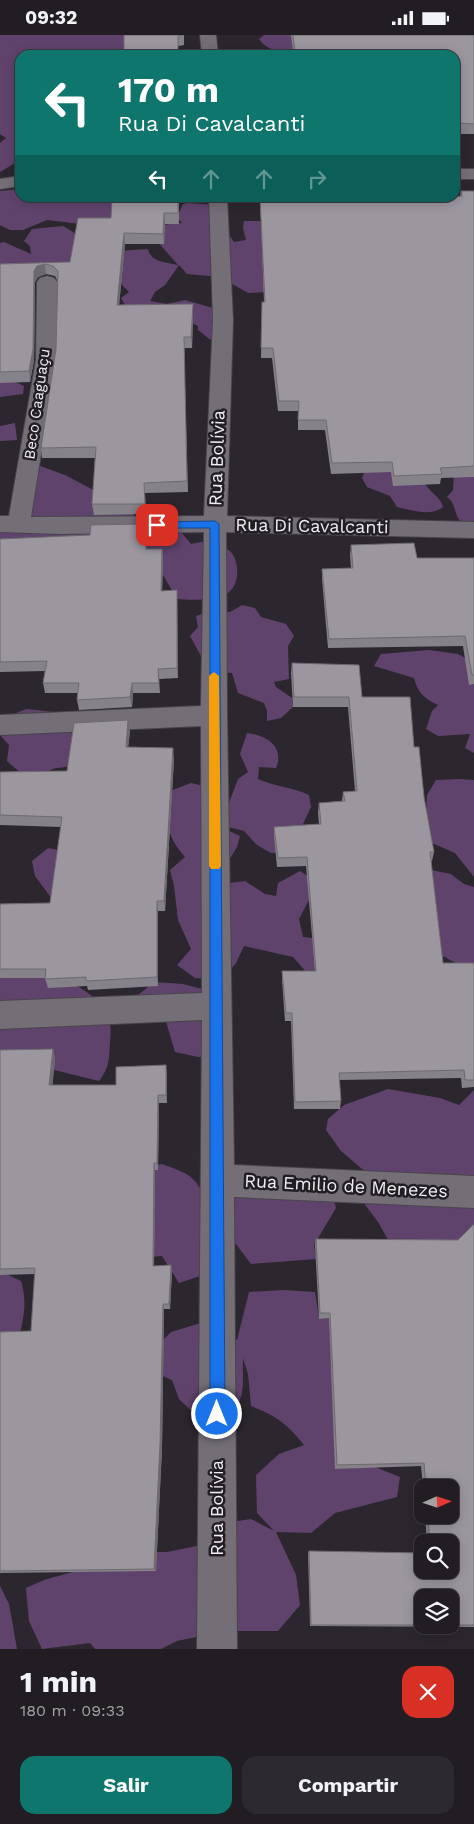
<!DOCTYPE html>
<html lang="es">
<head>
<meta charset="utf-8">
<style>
  body { margin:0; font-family:"Work Sans",sans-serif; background:#2d2a2f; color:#f1f3f6; height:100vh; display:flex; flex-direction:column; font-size:19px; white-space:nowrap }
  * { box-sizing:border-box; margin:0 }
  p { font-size:16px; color:#a2a2a5 }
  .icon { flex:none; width:28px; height:28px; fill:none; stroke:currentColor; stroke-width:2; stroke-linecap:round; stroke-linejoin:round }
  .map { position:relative; height:1614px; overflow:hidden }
  .panel { display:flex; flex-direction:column; background:#211d22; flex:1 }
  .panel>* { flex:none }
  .hud { position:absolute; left:15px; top:15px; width:445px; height:152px; border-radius:15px; box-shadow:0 2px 12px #0003,0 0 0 1px #3e3b40; background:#0f766e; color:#fff; overflow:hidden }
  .needle { width:32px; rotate:87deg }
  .tools { position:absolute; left:414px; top:1444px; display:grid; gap:10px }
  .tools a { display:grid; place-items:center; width:45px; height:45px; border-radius:10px; background:#211d22; box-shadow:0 2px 12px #0003,0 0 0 1px #3e3b40; font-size:25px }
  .pin { position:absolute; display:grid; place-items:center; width:42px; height:42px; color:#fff; margin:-21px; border-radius:10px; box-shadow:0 2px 8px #0006 }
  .me { position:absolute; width:55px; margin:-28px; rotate:0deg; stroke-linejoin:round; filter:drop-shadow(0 0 4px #0008) }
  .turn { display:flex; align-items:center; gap:18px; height:105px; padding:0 20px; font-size:22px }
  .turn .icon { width:65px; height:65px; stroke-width:2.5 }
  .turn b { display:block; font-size:35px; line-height:42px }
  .lanes { display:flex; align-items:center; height:48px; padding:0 20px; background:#0003; justify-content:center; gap:25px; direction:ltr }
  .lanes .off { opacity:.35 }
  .round { display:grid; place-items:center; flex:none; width:52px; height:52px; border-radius:15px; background:#2d2a2f }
  .overview { display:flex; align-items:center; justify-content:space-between; height:85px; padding:0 20px }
  h1 { font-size:30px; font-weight:700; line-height:38px }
  .primary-button { display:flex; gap:10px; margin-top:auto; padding:10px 20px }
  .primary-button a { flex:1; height:58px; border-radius:15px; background:#0f766e; color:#fff; font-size:20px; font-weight:700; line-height:58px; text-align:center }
  .primary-button a+a { background:#2d2a2f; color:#f1f3f6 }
  .status { display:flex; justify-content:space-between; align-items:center; height:35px; padding:0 25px; background:#211d22; direction:ltr }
  .status svg { height:14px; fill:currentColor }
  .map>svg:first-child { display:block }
  .forest { fill:#60436d }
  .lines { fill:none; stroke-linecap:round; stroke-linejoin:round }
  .minor-casing { stroke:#49454b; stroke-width:2 }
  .minor { fill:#746f77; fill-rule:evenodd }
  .wall { fill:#868289 }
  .shaded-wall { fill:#6d6a6f }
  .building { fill:#9c979f; stroke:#6d6a6f; fill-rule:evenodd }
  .route { fill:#1a73e8; stroke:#114b97 }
  .slow { fill:#f59e0b }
  .labels { text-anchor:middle; stroke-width:5; stroke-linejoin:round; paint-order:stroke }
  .far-street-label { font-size:15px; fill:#f1eef2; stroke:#221e24 }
  .street-label { font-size:18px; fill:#f1eef2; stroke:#221e24 }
</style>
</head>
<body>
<div class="status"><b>09:32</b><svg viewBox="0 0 49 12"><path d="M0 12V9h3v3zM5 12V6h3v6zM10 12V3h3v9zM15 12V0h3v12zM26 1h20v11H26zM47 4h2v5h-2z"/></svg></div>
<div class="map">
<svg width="474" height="1614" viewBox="0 0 474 1614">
  <rect width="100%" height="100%" fill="#2c272e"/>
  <!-- forest -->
  <path class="forest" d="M 0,0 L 132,0 L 146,20 L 20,20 L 20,125 L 0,137 L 0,108 L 6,103 L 0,99 Z
    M 264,0 L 292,0 L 296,17 C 282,17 268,17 259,4 Z
    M 20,154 L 20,162 L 116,163 L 111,176 L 118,189 L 97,191 L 47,185 L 23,195 L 10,195 L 0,190 L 0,156 Z
    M 188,168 L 215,170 L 215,194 L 229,200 L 234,207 L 246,205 L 243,193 L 244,186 L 260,186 L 263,188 L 267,257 L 248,258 L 220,242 L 187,239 L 179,230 L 165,250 L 155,257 L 150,266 L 167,269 L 185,265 L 213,273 L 223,285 L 212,306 L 198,295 L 198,291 L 180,282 L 130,279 L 121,263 L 129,257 L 121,249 L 54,232 L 0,243 L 0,208 L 4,207 L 31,219 L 30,211 L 24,206 L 32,194 L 63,191 L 81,202 L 88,218 L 148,214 C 151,228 167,227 178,230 L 157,206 L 149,191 L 182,188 L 177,182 L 183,169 Z
    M 0,344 L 11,345 L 24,351 L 23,359 L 0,362 Z
    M 327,382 L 425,448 C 429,457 441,462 443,472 C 430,482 412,475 397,472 L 390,461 L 367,452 L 362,443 L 366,432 L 343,398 L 322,395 Z
    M 15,388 L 17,405 L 0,406 L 0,391 Z
    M 474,418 L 474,501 C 471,493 463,490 458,483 C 454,475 455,468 447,462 L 453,455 L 454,437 Z
    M 40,431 L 65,440 L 131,475 L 138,486 L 176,491 L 191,509 C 197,508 208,505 214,507 C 218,509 228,514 231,517 C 240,528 240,552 226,559 C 214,566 190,565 177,564 L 163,540 L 0,520 L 0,482 L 8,482 L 36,451 Z
    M 242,570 L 255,573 L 261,582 L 286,589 L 294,601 L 288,611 L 289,644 L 274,647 L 276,652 L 292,663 L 293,672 L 281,683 L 267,686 L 267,676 L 264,668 L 238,658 L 232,638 L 214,637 L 202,623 L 190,601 L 198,592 L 196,581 L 212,575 L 230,577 Z
    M 429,615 L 458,619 L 474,628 L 474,718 L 465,713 L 470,699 L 438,701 L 426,694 L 432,676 L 438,670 C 424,663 418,658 414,643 L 374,631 L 381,619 Z
    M 26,674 L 63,678 L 66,691 L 75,703 L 80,726 C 75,728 70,731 65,732 C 61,733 57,732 53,734 C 32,745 25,743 7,726 L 9,710 L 0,700 C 0,684 13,679 26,674 Z
    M 247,698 C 266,700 285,711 276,733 L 259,732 L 258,744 C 276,752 292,752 309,760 L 311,772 L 303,789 L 305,806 L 295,817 L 271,818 L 257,810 L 244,796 L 224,791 L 227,773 L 238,744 L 248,737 L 240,719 Z
    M 459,744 L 474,745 L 474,842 L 455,818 L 432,808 L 426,782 L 427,760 L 436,745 Z
    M 191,748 L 204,751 L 219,791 L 240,801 L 237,812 L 225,832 L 230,848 L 245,846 L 265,859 L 276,861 L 278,848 L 300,836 L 312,844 L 309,865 L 299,884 L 303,902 L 312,903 L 359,928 L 307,938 L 293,922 L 244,911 L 236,928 L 222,945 L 195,943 L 177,930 L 191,914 L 178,885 L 174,851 L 170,835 L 185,822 C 164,798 167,787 170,756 Z
    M 48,813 L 69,817 L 55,868 L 35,841 L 32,826 Z
    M 431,835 L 451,839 L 464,849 L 474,852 L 474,938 L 432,915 Z
    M 0,940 C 19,941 44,937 62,944 C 79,950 102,965 109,983 C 111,989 111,999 110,1006 C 109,1023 110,1032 99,1046 L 54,1035 L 39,1028 L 0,1031 Z
    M 154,947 L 183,949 L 206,955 L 210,1021 L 198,1022 L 175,1017 L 165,983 L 127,969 Z
    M 388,1054 L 440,1063 L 459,1070 L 474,1055 L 474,1206 L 391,1210 L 378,1187 L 360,1163 L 368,1139 L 341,1116 L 326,1095 L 328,1084 L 344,1070 Z
    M 162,1129 C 193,1140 196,1142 209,1172 L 200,1196 L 217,1220 L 209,1238 L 179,1248 L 162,1221 L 134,1223 L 148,1132 Z
    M 332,1159 L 336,1173 L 314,1210 L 316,1224 L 251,1229 L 226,1196 L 235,1163 Z
    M 0,1236 L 21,1246 C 28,1269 23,1287 17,1310 L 0,1313 Z
    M 283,1255 L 315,1257 L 319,1283 L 343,1283 L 335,1434 L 375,1432 L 400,1442 L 397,1462 L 335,1478 L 311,1498 L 276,1497 L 296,1540 L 300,1570 L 278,1596 L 225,1596 L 177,1606 L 161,1614 L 95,1614 L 90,1608 L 42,1614 L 29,1586 L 26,1553 L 44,1545 L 144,1517 L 167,1517 L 202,1510 L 212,1490 L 251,1484 L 274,1496 L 257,1478 L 256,1440 L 279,1419 L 304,1410 C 288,1389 275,1380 251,1371 L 248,1339 L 243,1323 C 242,1341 247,1367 230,1378 C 223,1383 211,1384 203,1387 L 179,1364 L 172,1345 L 160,1340 L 161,1307 L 171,1297 L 204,1287 L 237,1305 L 249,1257 Z
    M 0,1551 L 9,1569 L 17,1614 L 0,1614 Z"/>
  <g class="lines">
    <defs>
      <path id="minor" d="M 200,0 L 216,0 L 218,20 L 202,20 Z
        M 455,134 L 474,134 L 474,144 L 455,144 Z
        M 20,141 L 20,151 L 0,154 L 0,144 Z
        M 209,162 L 227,162 L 233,285 L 227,481 L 474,487 L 474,503 L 226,497 L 227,680 L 234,1130 L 474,1141 L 474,1173 L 234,1162 L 237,1614 L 197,1614 L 202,985 L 0,994 L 0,966 L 202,958 L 201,691 L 0,700 L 0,680 L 201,671 L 204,497 L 60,499 L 0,497 L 0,481 L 9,481 L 36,325 L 37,247 L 40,243 L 47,241 L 54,243 L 57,247 L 56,325 L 31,482 L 204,481 L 213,285 Z"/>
    </defs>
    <!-- minor casing -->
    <use href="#minor" class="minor-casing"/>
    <!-- minor -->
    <use href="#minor" class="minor"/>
  </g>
  <!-- wall -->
  <path class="wall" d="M 124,0 L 184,0 L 184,10 L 179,11 Z
    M 291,0 L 474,0 L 474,99 L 455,99 L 455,20 L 293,17 Z
    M 461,156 L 474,156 L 474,442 L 441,443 L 440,449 L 393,451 L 391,437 L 331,439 L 325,395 L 298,395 L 298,376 L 278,376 L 272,323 L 261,323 L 262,267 L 264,267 L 260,162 L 401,162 L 401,163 L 460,161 Z
    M 179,162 L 179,189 L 165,189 L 164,209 L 125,209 L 119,270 L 193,269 L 193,280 L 192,313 L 184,313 L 188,457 L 145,458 L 146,479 L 94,480 L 92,469 L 95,423 L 42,423 L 41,413 L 56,314 L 57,245 L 55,241 L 46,239 L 38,242 L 35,247 L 34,325 L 30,347 L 0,348 L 0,229 L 70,227 L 111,183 Z
    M 146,500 L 146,514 L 162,514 L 163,524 L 162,556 L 177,565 L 178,643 L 159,644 L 160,658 L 133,658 L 132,672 L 79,675 L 77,665 L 78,658 L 45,658 L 43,648 L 45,636 L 0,637 L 0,504 Z
    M 351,510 L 417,523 L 474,523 L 474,649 L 469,650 L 463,611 L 328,613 L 322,544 L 322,534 L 351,533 L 350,520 Z
    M 292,628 L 362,662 L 414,712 L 434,817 L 432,826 L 431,826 L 443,928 L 474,928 L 474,1052 L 462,1053 L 461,1043 L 339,1045 L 341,1066 L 340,1074 L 294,1074 L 291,986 L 285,986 L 282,945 L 282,936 L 315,936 L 306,831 L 277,832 L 274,801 L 274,792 L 319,789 L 318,777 L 319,768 L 342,766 L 343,757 L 355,756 L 348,672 L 293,672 L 291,638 Z
    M 130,696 L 128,712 L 174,724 L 165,876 L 158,876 L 158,951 L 88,955 L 87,951 L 48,953 L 45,943 L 0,943 L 0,869 L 50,868 L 61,792 L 0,790 L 0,737 L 67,736 Z
    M 0,1015 L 55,1023 L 52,1050 L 116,1050 L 167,1038 L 167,1068 L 159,1068 L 158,1135 L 155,1135 L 154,1231 L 172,1236 L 170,1274 L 164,1274 L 162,1413 L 156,1536 L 0,1538 L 0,1297 L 31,1296 L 35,1239 L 0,1240 Z
    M 474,1189 L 474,1592 L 310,1591 L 308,1518 L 309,1516 L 422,1535 L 450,1508 L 427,1508 L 425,1480 L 450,1480 L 450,1452 L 423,1452 L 421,1431 L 335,1434 L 329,1283 L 319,1284 L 315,1210 L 316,1204 L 458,1205 Z"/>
  <!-- shaded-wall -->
  <path class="shaded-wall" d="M 164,178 L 165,189 L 164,209 L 163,199 Z
    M 124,198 L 125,209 L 118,281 L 117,270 Z
    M 45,229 L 46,239 L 38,242 L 35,247 L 34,325 L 30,347 L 29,336 L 34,236 L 37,231 Z
    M 193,269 L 193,280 L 192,313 L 191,302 Z
    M 162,514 L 163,524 L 162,566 L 161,556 Z
    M 177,555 L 177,565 L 178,643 L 177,633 Z
    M 132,648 L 133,658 L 132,672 L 130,662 Z
    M 128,685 L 130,696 L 127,723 L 126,712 Z
    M 173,713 L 174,724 L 165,876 L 164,866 Z
    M 157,866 L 158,876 L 158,951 L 157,942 Z
    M 53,1014 L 55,1023 L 52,1058 L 49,1050 Z
    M 166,1030 L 167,1038 L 167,1068 L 166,1060 Z
    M 158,1060 L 159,1068 L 158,1135 L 157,1128 Z
    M 154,1128 L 155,1135 L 154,1237 L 153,1231 Z
    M 171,1230 L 172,1236 L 170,1274 L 169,1269 Z
    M 163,1269 L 164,1274 L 162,1413 L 156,1536 L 154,1534 Z"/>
  <!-- building -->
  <path class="building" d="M 124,0 L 184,0 L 178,1 L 178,20 L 124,20 Z
    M 293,0 L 474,0 L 474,89 L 455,88 L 455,20 L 288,20 L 288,17 L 295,17 Z
    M 461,156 L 474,156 L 474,431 L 440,433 L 442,439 L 394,441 L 392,427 L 332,428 L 326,385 L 298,385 L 299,366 L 279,366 L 273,313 L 261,313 L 262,267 L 265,267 L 260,162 L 401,162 L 401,163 L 455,162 L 462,161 Z
    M 112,162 L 178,162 L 178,178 L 164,178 L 163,199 L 124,198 L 117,270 L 193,269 L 191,302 L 184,302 L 187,446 L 144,448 L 145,469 L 92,469 L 96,412 L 41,413 L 56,314 L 58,236 L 53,231 L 45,229 L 37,231 L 34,236 L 33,314 L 29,336 L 0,337 L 0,229 L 70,227 L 78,183 L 111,183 Z
    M 145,489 L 146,514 L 162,514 L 161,556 L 177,555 L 177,633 L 158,634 L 159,648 L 132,648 L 130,662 L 77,665 L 79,648 L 43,648 L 47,626 L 0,627 L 0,504 L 90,500 L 91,490 Z
    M 414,508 L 417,523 L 474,523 L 474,640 L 472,640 L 465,601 L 329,604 L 322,534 L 353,533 L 351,510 Z
    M 292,628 L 359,630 L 362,662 L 410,662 L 414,712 L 419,712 L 424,762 L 434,817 L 430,817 L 443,928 L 474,928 L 474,1045 L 465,1045 L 464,1035 L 339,1038 L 341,1066 L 295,1067 L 292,978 L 286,978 L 282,936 L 316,936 L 307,822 L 278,823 L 274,792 L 321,789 L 319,768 L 345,766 L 343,757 L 357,756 L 349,662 L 294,662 Z
    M 128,685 L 126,712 L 173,713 L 164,866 L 157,866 L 157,942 L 86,946 L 86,942 L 45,944 L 46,934 L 0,934 L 0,869 L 50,868 L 62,782 L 0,780 L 0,737 L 67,736 L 74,688 Z
    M 53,1014 L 49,1050 L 116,1050 L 116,1032 L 166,1030 L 166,1060 L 158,1060 L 157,1128 L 154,1128 L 153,1231 L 171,1230 L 169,1269 L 163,1269 L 160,1409 L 154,1534 L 0,1536 L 0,1297 L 31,1296 L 35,1233 L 0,1234 L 0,1015 Z
    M 474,1189 L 474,1590 L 311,1590 L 309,1516 L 422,1518 L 422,1535 L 450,1535 L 450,1508 L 430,1508 L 428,1480 L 450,1480 L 450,1452 L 426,1452 L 424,1428 L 337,1430 L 330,1278 L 320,1278 L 316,1204 L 458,1205 ZM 422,1562 L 450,1562 L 450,1590 L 422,1590 Z"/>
  <!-- route -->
  <path class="route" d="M 215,486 L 219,489 L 225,1379 L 223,1385 L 217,1387 L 212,1385 L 210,1379 L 210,493 L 157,493 L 152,490 L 157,487 Z"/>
  <!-- slow -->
  <path class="slow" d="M 214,637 L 219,641 L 221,831 L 219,834 L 211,834 L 209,831 L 209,641 Z"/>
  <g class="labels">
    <!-- far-street labels -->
    <g class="far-street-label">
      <text transform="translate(37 369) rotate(-82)" y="5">Beco Caaguaçu</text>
    </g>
    <!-- street labels -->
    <g class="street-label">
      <text transform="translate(217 423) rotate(-88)" y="6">Rua Bolívia</text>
      <text transform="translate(312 491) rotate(1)" y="6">Rua Di Cavalcanti</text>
      <text transform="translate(346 1151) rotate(3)" y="6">Rua Emilio de Menezes</text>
      <text transform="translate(217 1473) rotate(-90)" y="6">Rua Bolívia</text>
    </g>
  </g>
</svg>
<div class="tools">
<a><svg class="needle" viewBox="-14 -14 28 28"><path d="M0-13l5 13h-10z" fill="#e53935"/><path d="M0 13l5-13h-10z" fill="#a2a2a5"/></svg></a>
<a><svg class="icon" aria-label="search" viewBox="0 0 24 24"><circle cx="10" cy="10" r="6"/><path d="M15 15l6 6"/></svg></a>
<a><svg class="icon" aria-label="layers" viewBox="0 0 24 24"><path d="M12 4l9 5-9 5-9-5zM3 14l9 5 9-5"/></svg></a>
</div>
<div class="pin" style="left:157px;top:490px;background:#d93025"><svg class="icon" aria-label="arrive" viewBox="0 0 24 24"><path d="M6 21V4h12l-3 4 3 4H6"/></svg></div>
<svg class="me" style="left:217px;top:1379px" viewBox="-20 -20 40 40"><circle r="17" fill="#1a73e8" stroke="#fff" stroke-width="3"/><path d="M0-11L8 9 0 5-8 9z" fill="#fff"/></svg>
<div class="hud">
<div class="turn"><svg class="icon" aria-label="left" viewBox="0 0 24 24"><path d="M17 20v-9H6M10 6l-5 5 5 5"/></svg><div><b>170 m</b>Rua Di Cavalcanti</div></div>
<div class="lanes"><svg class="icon" aria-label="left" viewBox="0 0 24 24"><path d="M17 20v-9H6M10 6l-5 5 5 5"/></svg><svg class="icon off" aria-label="ahead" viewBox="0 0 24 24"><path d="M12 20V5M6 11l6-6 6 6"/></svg><svg class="icon off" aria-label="ahead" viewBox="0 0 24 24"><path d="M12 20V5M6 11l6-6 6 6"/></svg><svg class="icon off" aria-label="right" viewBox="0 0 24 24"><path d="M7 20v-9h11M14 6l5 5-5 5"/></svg></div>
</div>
</div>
<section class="panel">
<div class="overview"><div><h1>1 min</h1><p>180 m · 09:33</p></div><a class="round" style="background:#d93025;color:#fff"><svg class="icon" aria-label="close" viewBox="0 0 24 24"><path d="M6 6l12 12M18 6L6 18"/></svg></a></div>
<div class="primary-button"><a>Salir</a><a>Compartir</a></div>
</section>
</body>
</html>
